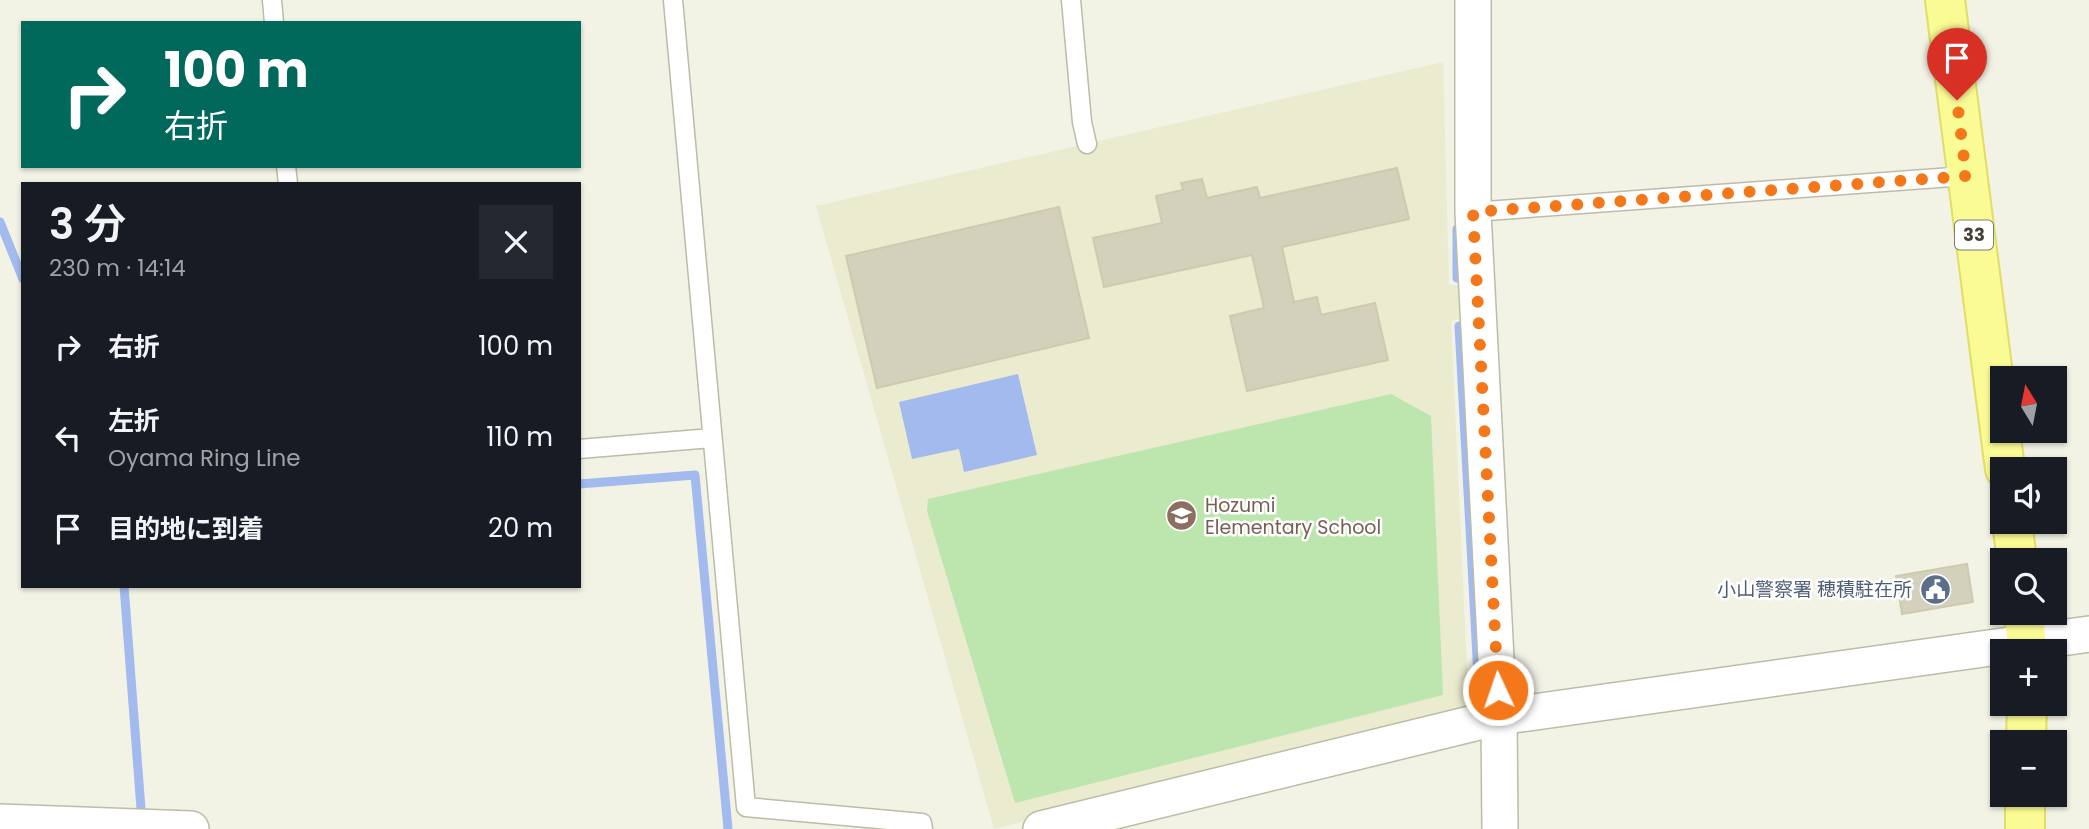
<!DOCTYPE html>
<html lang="ja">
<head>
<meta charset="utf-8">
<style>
  body { margin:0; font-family:Poppins,"Noto Sans JP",sans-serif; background:#242831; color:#f1f3f6; height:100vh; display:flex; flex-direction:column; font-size:26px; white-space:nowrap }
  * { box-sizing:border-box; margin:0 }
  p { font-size:23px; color:#9ea1a6 }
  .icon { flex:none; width:38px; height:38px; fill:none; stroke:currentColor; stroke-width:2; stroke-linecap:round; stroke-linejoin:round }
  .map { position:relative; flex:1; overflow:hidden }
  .panel { position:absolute; left:21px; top:182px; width:560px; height:406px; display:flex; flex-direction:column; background:#171b24; border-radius:0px; box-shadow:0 2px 5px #0004 }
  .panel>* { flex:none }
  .guide { position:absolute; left:21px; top:21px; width:560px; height:147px; border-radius:0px; box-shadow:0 2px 5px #0004; background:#00695c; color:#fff; overflow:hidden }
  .needle { width:46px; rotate:350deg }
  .fabs { position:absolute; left:1990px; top:366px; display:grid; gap:14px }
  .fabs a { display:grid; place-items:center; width:77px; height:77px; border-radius:0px; background:#171b24; box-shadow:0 2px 5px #0004; font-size:35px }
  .pin { position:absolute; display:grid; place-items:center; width:60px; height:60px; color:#fff; margin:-72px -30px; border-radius:50% 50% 50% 0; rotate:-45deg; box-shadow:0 0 7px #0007 }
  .pin .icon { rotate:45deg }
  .me { position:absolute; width:77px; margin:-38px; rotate:357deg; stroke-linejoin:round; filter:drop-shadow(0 0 5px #0008) }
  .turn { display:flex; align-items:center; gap:24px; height:147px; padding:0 28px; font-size:32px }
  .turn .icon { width:91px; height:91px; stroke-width:2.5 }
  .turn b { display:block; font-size:49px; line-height:60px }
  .round { display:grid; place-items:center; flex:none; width:74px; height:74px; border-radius:0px; background:#242831 }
  .overview { display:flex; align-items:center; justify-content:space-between; height:119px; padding:0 28px }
  h1 { font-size:42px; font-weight:600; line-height:52px }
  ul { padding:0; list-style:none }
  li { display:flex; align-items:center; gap:21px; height:91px; padding:0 28px }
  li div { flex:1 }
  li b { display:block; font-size:26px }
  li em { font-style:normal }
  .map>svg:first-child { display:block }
  .education { fill:#ebebcf }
  .green { fill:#bde6ae }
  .water { fill:#a2baee }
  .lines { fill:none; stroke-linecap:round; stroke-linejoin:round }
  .stream { stroke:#a2baee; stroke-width:9 }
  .building { fill:#d3d1bb; stroke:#cecaae; stroke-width:2 }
  .service-casing { stroke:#bdbca8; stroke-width:21 }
  .minor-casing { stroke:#bdbca8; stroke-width:38 }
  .primary-casing { stroke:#e0de65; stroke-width:42 }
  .service { stroke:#fff; stroke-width:18 }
  .minor { stroke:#fff; stroke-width:35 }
  .primary { stroke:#fbfb95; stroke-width:38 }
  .route { stroke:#f4781a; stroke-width:12; stroke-dasharray:0 21.6 }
  .labels { text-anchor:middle; stroke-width:5; stroke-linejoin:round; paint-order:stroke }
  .shield { fill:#fff; stroke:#7c7b72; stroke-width:2 }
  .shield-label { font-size:18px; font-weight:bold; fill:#444235 }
  .education-label { font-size:19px; fill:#785e54; stroke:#fff; text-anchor:start }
  .service-label { font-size:19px; fill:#4e5e75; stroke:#fff; text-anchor:end }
</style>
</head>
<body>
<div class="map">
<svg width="2089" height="829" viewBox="0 0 2089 829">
  <rect width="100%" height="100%" fill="#f2f2e5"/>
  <!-- education -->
  <path class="education" d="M 1443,62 L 1449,285 L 1462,285 L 1463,318 L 1451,321 L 1469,712 L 994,829 L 816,206 Z"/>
  <!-- green -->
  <path class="green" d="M 1391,394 L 1431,416 L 1443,695 L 1015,803 L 927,511 L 928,499 Z"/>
  <!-- water -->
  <path class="water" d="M 1018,374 L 1037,455 L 964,472 L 959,449 L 912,459 L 899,402 Z"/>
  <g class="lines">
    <!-- stream -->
    <path class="stream" d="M 0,222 L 23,279
      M 1457,229 L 1457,278
      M 1459,326 L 1479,694
      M 579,484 L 695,475 L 728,829
      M 124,586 L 142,822"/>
  </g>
  <!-- building -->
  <path class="building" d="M 1397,168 L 1409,219 L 1282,247 L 1294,302 L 1317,297 L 1321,315 L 1375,303 L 1388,360 L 1247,391 L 1230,316 L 1264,308 L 1252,255 L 1104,287 L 1093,238 L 1162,223 L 1156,196 L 1183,190 L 1181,183 L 1202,179 L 1207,198 L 1257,187 L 1260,198 Z
    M 1059,207 L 1089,338 L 877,388 L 846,256 Z
    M 1967,564 L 1973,602 L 1902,614 L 1896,576 Z"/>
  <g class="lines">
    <defs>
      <path id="service" d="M 272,0 L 274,23
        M 673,0 L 746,807 L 922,823 L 923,829
        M 1071,0 L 1082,122 L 1087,144
        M 286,166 L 288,184
        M 1473,212 L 1966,176
        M 579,449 L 712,438"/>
      <path id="minor" d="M 1473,0 L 1473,212 L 1499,717 L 1500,829
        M 0,822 L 191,829
        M 1041,829 L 1499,717 L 2089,634"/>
      <path id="primary" d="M 1945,0 L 2005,469
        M 2012,522 L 2017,560
        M 2024,612 L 2027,651
        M 2026,742 L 2027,704
        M 2025,829 L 2025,794"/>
    </defs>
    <!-- service casing -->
    <use href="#service" class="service-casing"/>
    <!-- minor casing -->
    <use href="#minor" class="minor-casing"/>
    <!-- primary casing -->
    <use href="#primary" class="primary-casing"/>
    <!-- service -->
    <use href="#service" class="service"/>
    <!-- minor -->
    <use href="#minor" class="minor"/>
    <!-- primary -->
    <use href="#primary" class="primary"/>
  </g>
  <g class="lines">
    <!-- route -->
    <path class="route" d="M 1498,690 L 1473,212 L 1966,176 L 1957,100"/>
  </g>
  <!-- icons -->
  <defs>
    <symbol id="school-disc" viewBox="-11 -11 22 22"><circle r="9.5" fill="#8d6e63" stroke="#fff"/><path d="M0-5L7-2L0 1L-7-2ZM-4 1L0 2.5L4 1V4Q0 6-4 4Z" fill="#fff"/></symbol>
    <symbol id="civic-disc" viewBox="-11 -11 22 22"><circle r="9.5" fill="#5c6f8a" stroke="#fff"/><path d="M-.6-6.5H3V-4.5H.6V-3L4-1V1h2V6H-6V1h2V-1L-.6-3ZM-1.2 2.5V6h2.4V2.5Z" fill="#fff"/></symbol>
  </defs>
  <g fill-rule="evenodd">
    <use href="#school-disc" x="1164" y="498" width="35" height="35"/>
    <use href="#civic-disc" x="1918" y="572" width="35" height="35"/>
  </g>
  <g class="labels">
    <!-- shield labels -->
    <rect class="shield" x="1955" y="220.5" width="38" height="29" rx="5"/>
    <g class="shield-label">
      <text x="1974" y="241">33</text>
    </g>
    <!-- education labels -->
    <g class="education-label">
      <text x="1205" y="512">Hozumi<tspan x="1205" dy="22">Elementary School</tspan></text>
    </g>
    <!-- service labels -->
    <g class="service-label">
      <text x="1912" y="596">小山警察署 穂積駐在所</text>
    </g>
  </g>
</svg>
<div class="fabs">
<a><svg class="needle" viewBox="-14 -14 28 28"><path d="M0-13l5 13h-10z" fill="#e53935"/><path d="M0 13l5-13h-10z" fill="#9ea1a6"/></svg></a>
<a><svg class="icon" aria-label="sound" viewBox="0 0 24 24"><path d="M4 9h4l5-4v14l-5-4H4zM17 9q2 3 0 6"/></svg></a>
<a><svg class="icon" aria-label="search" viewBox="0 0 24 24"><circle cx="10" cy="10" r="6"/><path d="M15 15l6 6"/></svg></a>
<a>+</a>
<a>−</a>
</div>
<div class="pin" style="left:1957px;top:100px;background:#d93025"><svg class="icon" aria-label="arrive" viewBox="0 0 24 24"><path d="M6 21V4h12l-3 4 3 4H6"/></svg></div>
<svg class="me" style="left:1498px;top:690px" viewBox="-20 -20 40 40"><circle r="17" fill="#f4781a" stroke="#fff" stroke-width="3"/><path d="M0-11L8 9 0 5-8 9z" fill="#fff"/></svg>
<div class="guide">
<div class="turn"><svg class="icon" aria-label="right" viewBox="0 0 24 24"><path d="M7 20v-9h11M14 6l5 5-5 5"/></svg><div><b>100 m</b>右折</div></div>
</div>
<section class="panel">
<div class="overview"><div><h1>3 分</h1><p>230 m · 14:14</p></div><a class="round"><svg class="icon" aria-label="close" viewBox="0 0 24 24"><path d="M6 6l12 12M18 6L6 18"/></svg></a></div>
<ul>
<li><svg class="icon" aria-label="right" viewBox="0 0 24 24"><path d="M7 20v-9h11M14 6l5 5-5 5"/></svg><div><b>右折</b></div><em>100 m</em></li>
<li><svg class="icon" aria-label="left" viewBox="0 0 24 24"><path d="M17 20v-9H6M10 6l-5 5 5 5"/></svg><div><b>左折</b><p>Oyama Ring Line</p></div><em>110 m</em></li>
<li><svg class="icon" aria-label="arrive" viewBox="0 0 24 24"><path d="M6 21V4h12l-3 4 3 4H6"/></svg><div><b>目的地に到着</b></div><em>20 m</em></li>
</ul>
</section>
</div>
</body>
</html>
